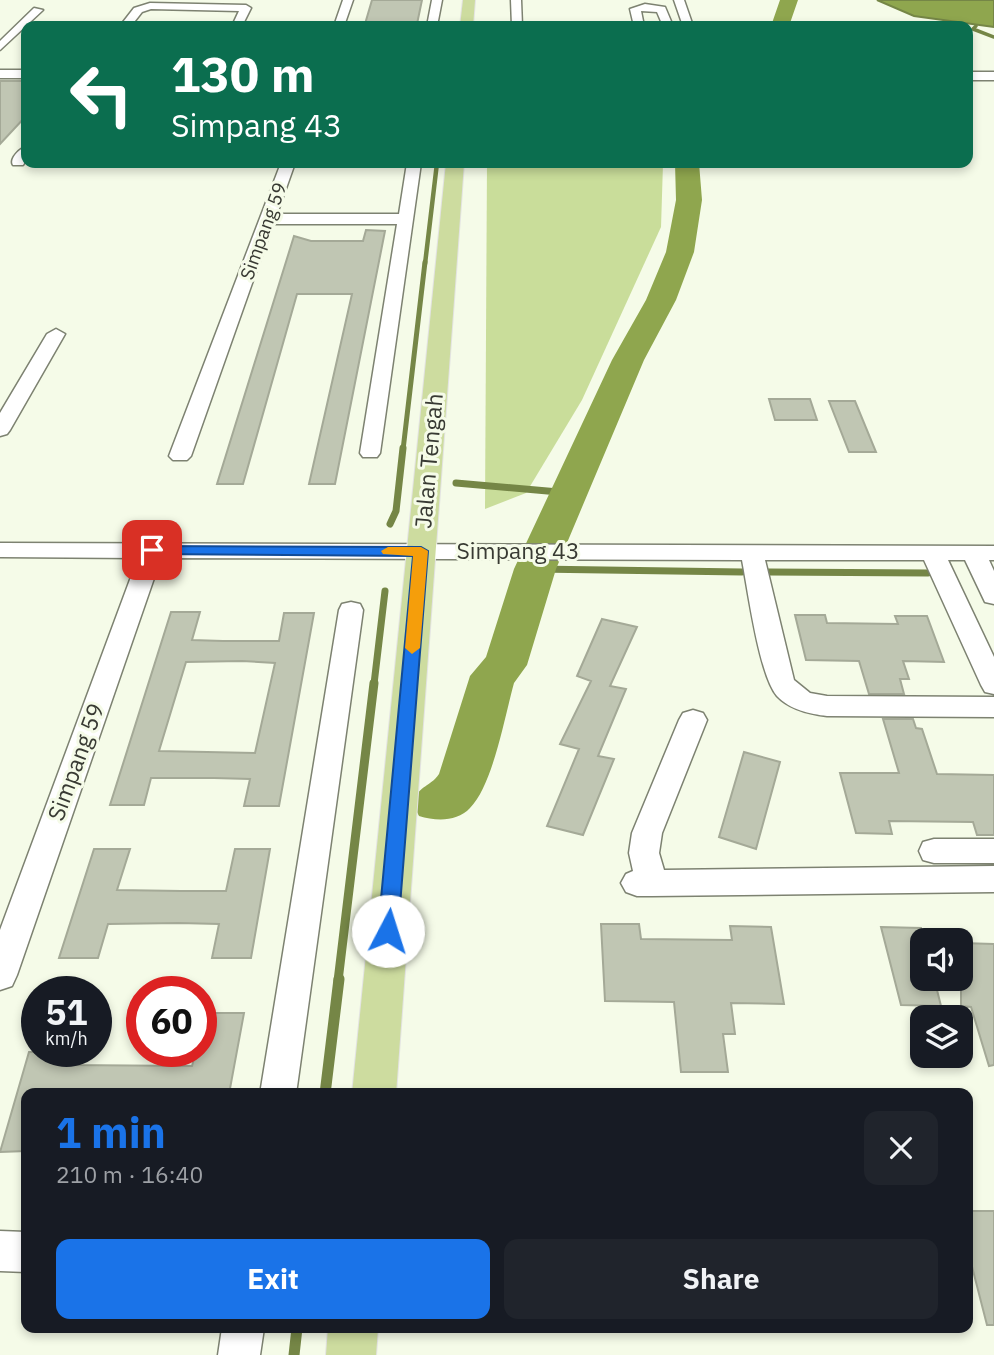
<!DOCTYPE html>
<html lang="en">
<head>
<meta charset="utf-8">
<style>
  body { margin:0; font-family:"IBM Plex Sans",sans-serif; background:#20242c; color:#f1f3f6; height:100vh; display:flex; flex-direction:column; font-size:26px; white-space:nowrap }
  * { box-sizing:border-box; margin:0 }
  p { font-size:23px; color:#9ea1a6 }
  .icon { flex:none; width:38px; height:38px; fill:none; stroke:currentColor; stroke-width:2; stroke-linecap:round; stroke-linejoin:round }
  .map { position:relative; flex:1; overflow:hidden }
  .details { position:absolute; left:21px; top:1088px; width:952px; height:245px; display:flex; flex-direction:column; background:#171b24; border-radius:14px; box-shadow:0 4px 10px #0003 }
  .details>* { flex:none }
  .guide { position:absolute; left:21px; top:21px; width:952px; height:147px; border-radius:14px; box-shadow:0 4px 10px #0003; background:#0b6e4f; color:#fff; overflow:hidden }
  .buttons { position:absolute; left:910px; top:928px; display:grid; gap:14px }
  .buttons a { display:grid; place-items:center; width:63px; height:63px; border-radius:14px; background:#171b24; box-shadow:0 4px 10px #0003; font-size:35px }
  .speed { position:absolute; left:21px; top:976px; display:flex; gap:14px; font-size:35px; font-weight:700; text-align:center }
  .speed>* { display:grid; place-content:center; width:91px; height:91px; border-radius:50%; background:#171b24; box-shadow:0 4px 10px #0003; line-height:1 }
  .speed small { font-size:18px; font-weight:400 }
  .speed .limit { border:10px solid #d22; background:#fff; color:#111 }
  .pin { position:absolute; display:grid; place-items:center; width:60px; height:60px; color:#fff; margin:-30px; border-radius:14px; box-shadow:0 4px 10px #0006 }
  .me { position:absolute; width:77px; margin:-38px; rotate:5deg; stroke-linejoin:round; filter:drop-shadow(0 0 5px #0008) }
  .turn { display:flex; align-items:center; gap:24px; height:147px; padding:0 35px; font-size:32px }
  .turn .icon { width:91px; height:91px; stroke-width:2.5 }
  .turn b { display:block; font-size:49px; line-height:60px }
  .round { display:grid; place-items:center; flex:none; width:74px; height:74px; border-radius:14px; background:#20242c }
  .headline { display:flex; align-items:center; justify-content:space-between; height:119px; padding:0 35px }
  h1 { font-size:42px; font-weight:700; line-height:52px; color:#1a73e8 }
  .primary-button { display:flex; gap:14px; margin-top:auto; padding:14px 35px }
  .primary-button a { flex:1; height:80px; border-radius:14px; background:#1a73e8; color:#fff; font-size:28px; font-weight:700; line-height:80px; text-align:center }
  .primary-button a+a { background:#20242c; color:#f1f3f6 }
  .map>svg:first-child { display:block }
  .green { fill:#c9dd9a }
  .water { fill:#8fa64e; stroke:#758646; stroke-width:2 }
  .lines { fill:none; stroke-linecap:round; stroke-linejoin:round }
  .stream-far5 { stroke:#758646; stroke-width:3.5 }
  .stream-far4 { stroke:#758646; stroke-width:4.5 }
  .stream-far3 { stroke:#758646; stroke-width:5 }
  .stream-far2 { stroke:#758646; stroke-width:7 }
  .stream-far1 { stroke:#758646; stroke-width:9 }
  .stream { stroke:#758646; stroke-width:11 }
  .river { fill:#8fa64e; fill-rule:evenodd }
  .building { fill:#c0c6b3; stroke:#a4a997; stroke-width:2; fill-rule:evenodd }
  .minor-casing { stroke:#7d8271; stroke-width:3 }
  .major-casing { stroke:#e3e3e2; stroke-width:2 }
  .minor { fill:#fff; fill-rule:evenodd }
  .major { fill:#cddc9f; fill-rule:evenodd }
  .route { fill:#1a73e8; stroke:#114b97; stroke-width:2 }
  .slow { fill:#f59e0b }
  .labels { text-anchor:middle; stroke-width:6; stroke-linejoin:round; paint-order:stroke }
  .far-street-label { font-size:19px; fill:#383a33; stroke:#f5fbe8 }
  .street-label { font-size:23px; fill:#383a33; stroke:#f5fbe8 }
</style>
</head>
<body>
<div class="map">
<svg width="994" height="1355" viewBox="0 0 994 1355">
  <rect width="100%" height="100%" fill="#f5fbe8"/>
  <!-- green -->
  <path class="green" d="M 487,163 L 663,163 L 661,227 L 582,400 L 526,493 L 485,509 Z"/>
  <!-- water -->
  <path class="water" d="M 877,0 L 994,0 L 994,27 L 914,16 Z"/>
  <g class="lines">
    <!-- stream-far5 -->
    <path class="stream-far5" d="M 976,26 L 973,29 L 994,37"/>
    <!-- stream-far4 -->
    <path class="stream-far4" d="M 425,264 L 437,163"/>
    <!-- stream-far3 -->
    <path class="stream-far3" d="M 403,450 L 425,262"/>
    <!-- stream-far2 -->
    <path class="stream-far2" d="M 456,483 L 570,493
      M 390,524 L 396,511 L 403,448
      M 535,569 L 742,572
      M 769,572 L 928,573
      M 374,684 L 385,591"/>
    <!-- stream-far1 -->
    <path class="stream-far1" d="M 338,981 L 374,683"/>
    <!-- stream -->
    <path class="stream" d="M 325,1094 L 339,979
      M 294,1355 L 297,1328"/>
    <!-- river -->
    <path class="river" d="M 780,0 L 798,0 L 789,26 L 771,26 Z
      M 675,163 L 699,163 L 702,200 L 694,252 L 676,300 L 644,360 L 556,569 L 527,665 L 514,683 C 505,715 493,785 470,808 C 457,822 436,821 419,816 L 412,802 C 422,783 429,788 439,774 L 470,676 L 486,657 L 514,569 L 612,360 L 646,300 L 666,252 L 676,200 Z"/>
  </g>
  <!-- building -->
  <path class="building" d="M 372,0 L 422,0 L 417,24 L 365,24 Z
    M 0,81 L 26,81 L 26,116 L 0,144 Z
    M 366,230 L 385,231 L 335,484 L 309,484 L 352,294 L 297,294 L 243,484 L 217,484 L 294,236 L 311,241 L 363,241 Z
    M 769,399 L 810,399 L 817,420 L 775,420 Z
    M 829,401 L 855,401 L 876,452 L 849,452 Z
    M 171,612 L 200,612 L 192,640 L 223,641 L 279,641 L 284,613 L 314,613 L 279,806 L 244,806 L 250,779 L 214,778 L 151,778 L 144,805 L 110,805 ZM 242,661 L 275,663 L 255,753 L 159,751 L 186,662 Z
    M 795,615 L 825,615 L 827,623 L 898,624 L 895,616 L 927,616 L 944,662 L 903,661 L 909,679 L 900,679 L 904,694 L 869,694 L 859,661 L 806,660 Z
    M 602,619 L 637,627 L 610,686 L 626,689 L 598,756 L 614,759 L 583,835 L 547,826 L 579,749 L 560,744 L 591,681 L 577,676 Z
    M 883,719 L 913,719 L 916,728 L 922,729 L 937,774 L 994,775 L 994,835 L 977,835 L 973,822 L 889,821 L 892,834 L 856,833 L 840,773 L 899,773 Z
    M 744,752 L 780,762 L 756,849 L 719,837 Z
    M 94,849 L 130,849 L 117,890 L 181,891 L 226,891 L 235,849 L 270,849 L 251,958 L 212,958 L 219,924 L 179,923 L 108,924 L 98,958 L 59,958 Z
    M 601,924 L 639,924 L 641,939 L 732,940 L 730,926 L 771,927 L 784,1004 L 731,1003 L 735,1034 L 723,1034 L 728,1072 L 681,1072 L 674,1002 L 605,1001 Z
    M 881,927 L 921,928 L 924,940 L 922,978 L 934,978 L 941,1006 L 901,1005 Z
    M 961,943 L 994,944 L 994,1065 L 989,1066 L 971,1007 L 961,1006 Z
    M 204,1013 L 244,1013 L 229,1094 L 26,1094 L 26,1151 L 0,1152 L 29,1052 L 71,1052 L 67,1065 L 192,1066 L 196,1052 L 201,1052 Z
    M 968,1211 L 994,1211 L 994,1325 L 987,1325 L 968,1251 Z"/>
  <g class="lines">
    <defs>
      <path id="minor" d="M 343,0 L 353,0 L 344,26 L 334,26 Z
        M 432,0 L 442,0 L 437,26 L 427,26 Z
        M 511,0 L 521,0 L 522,26 L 512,26 Z
        M 674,0 L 684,0 L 693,26 L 683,26 Z
        M 150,3 L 246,5 L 251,8 L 242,26 L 232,26 L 239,11 L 151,9 L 142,12 L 131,26 L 120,26 L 134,8 Z
        M 645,4 L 665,7 L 673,26 L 663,26 L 657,12 L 641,11 L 644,26 L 634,26 L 630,9 Z
        M 34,8 L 43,10 L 0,50 L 0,41 Z
        M 0,70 L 26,70 L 26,78 L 0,78 Z
        M 968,72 L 994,72 L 994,80 L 968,80 Z
        M 26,147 L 26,160 L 23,165 L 13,165 C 9,159 20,148 26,147 Z
        M 281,163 L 295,163 L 277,214 L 399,214 L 407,163 L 421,163 L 380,453 L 377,457 L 363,457 L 360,453 L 397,224 L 273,224 L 191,456 L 187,460 L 173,460 L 169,456 Z
        M 56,329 L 65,334 L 10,430 L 7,434 L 0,436 L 0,413 L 47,334 Z
        M 0,543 L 994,546 L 994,560 L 989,560 L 994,571 L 994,604 L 985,602 L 965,560 L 948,560 L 994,657 L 994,694 L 985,692 L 981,685 L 924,560 L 765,560 L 794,680 L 810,693 L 827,696 L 994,697 L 994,717 L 827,716 C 810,714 790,710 777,696 C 759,675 748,590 742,560 L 161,558 L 17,975 L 12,986 L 0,990 L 0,930 L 138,558 L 0,557 Z
        M 351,602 L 360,604 L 363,610 L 296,1094 L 260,1094 L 339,610 L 342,604 Z
        M 693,710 L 703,713 L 707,720 L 662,833 L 659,853 L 664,870 L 994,866 L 994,892 L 652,896 L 637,896 L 626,892 L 621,883 L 626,874 L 633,871 L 629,853 L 632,833 L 679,720 L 683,713 Z
        M 934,839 L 994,839 L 994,863 L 934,863 L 923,860 L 919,851 L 923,842 Z
        M 0,1231 L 26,1232 L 26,1272 L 0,1271 Z
        M 222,1328 L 264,1328 L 260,1355 L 218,1355 Z"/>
      <path id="major" d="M 463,0 L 475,0 L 473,26 L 460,26 Z
        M 446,163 L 464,163 L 396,1094 L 352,1094 Z
        M 328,1328 L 378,1328 L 376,1355 L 326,1355 Z"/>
    </defs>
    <!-- minor casing -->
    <use href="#minor" class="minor-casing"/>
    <!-- major casing -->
    <use href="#major" class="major-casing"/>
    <!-- minor -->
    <use href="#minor" class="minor"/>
    <!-- major -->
    <use href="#major" class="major"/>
  </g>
  <!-- route -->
  <path class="route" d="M 152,546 L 421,547 L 428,551 L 398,931 L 395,937 L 388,939 L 381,937 L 378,931 L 413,556 L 147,554 L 147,547 Z"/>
  <!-- slow -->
  <path class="slow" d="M 388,547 L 421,547 L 428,551 L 420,648 L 412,654 L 405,648 L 413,556 L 383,554 L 381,551 Z"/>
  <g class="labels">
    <!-- far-street labels -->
    <g class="far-street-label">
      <text transform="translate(263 231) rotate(-70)" y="7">Simpang 59</text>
    </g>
    <!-- street labels -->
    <g class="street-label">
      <text transform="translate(429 461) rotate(-85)" y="8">Jalan Tengah</text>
      <text x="518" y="559">Simpang 43</text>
      <text transform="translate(76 762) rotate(-70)" y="8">Simpang 59</text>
    </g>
  </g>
</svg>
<div class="buttons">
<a><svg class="icon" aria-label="sound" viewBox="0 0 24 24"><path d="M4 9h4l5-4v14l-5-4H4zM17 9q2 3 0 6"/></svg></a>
<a><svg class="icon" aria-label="layers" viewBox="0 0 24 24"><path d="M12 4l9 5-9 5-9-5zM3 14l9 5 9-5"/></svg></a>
</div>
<div class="speed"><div>51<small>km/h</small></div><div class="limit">60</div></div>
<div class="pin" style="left:152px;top:550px;background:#d93025"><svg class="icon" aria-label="arrive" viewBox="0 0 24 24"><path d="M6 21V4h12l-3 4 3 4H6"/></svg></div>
<svg class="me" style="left:388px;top:931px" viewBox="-20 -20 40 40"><circle r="19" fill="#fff"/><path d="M0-13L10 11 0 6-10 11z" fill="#1a73e8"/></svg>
<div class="guide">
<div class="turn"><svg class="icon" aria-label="left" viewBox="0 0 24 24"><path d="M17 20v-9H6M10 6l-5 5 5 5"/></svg><div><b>130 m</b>Simpang 43</div></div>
</div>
<section class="details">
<div class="headline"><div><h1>1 min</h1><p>210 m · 16:40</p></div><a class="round"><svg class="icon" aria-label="close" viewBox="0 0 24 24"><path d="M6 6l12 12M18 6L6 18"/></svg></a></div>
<div class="primary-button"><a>Exit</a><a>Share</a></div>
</section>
</div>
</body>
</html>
